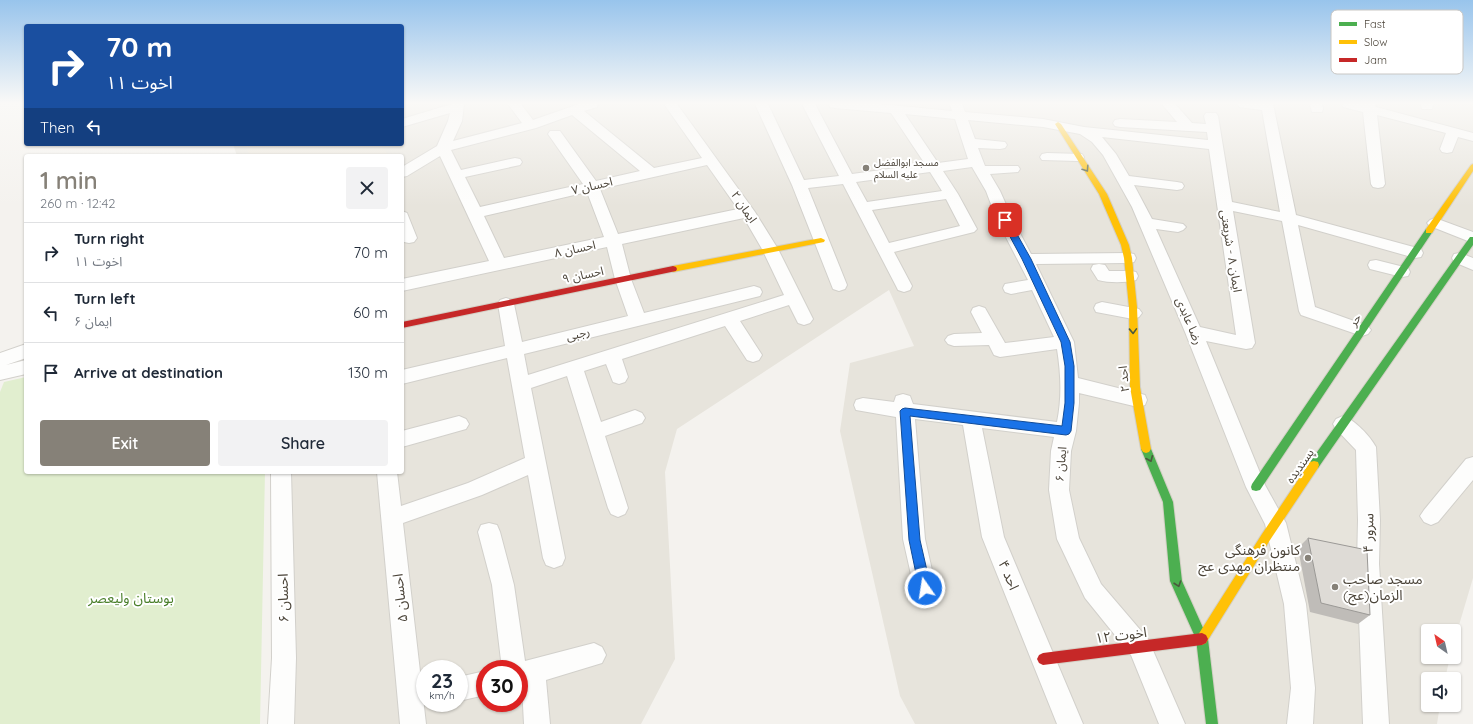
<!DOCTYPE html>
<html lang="en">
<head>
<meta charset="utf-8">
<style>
  body { margin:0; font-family:Quicksand,"Noto Sans Arabic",sans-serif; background:#f2f2f3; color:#1f2937; height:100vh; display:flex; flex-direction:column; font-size:15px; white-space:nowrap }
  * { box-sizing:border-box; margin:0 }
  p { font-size:13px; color:#747a83 }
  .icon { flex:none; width:22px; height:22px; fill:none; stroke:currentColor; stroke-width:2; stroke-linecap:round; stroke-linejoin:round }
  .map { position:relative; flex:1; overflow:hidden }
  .details { position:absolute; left:24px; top:154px; width:380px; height:320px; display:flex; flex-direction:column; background:#fff; border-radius:4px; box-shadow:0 1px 3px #0004 }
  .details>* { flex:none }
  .hud { position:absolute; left:24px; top:24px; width:380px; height:122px; border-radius:4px; box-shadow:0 1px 3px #0004; background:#1a4fa0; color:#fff; overflow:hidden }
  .needle { width:26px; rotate:326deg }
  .controls { position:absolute; left:1421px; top:624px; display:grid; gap:8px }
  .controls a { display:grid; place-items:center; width:40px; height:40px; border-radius:4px; background:#fff; box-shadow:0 1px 3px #0004; font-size:20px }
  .speed { position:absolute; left:416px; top:660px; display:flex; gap:8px; font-size:20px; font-weight:700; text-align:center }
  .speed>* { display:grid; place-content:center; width:52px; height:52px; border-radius:50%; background:#fff; box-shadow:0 1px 3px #0004; line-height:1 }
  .speed small { font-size:10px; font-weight:400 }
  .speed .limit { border:6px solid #d22; background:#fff; color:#111 }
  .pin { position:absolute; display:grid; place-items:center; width:34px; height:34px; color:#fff; margin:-17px; border-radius:8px; box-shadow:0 2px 6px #0006 }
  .me { position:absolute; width:44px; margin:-22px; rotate:347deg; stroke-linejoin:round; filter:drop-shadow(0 0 3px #0008) }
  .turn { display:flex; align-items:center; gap:14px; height:84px; padding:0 16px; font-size:18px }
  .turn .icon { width:52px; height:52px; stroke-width:2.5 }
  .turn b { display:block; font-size:28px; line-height:34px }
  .then { display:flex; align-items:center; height:38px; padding:0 16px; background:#0003; gap:8px; font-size:15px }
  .round { display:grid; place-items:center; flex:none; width:42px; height:42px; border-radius:4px; background:#f2f2f3 }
  .headline { display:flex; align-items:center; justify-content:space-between; height:68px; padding:0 16px }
  h1 { font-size:24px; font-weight:600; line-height:30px; color:#868178 }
  .button { display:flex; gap:8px; margin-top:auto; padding:8px 16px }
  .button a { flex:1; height:46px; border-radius:4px; background:#868178; color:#fff; font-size:16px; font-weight:600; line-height:46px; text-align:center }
  .button a+a { background:#f2f2f3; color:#1f2937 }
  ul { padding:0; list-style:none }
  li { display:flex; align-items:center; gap:12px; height:60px; padding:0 16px; border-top:1px solid #e0e1e3 }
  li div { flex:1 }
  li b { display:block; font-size:15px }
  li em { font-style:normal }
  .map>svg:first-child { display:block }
  .residential { fill:#e7e4dc; fill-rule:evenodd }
  .education { fill:#eae5da }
  .green { fill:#e1eecf }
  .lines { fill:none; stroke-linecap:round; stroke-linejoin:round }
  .street-casing { stroke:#d2d0cb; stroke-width:2 }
  .fast-casing { stroke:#d3cfc5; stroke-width:2 }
  .slow-casing { stroke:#d3cfc5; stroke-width:2 }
  .jam-casing { stroke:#d3cfc5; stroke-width:2 }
  .street { fill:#fdfdfc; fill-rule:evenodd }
  .fast { fill:#4caf50; fill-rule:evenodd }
  .slow { fill:#ffc107; fill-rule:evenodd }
  .jam { fill:#c62828; fill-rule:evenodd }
  .wall { fill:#bfbcb8 }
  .building { fill:#dedbd6; stroke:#9b9996 }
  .oneway { stroke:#4b593e }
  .route { fill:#1a73e8; stroke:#114b97 }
  .poi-dot { fill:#868178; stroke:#fff; stroke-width:1.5 }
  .labels { text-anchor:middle; stroke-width:4; stroke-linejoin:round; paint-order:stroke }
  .far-poi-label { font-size:10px; fill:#4b4439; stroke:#fff; text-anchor:start }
  .street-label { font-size:12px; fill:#4b4439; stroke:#fff }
  .near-street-label { font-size:14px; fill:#4b4439; stroke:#fff }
  .near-poi-label { font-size:14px; fill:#4b4439; stroke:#fff; text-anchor:end }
  .near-park-label { font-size:14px; fill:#4a7f2a; stroke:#fff }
  .key { fill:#fff; stroke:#c9c7c4; stroke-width:1 }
  .key-label { font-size:11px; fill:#4b4439 }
</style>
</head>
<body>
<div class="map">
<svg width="1473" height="724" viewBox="0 0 1473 724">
  <rect width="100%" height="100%" fill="#f4f2ee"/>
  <!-- residential -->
  <path class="residential" d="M 402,104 L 1473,104 L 1473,578 L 1454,642 L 1454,631 L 1428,631 L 1428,657 L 1450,657 L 1445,679 L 1428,679 L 1428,705 L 1440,705 L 1437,724 L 915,724 L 900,696 L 840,431 L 850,363 L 914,346 L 889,290 L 677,429 L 665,472 L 675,659 L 641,724 L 277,724 L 276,472 L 402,472 L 402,156 L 237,156 L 233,144 L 402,144 ZM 425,669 L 459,669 L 459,703 L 425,703 ZM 485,669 L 519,669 L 519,703 L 485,703 Z"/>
  <!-- education -->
  <path class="education" d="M 245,144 L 381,144 L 389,156 L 250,156 Z"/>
  <!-- green -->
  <path class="green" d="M 26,377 L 26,472 L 265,472 L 260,724 L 0,724 L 0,392 L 4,382 Z"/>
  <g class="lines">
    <defs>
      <path id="street" d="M 452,104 L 464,104 L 462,121 L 453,141 L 522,123 L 508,104 L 521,104 L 533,120 L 579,104 L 598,104 L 597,107 L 584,111 L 654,168 L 702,158 L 664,104 L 677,104 L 755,212 L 778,249 L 813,319 L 810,323 L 804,325 L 798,323 L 789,305 L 740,321 L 762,355 L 759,360 L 753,362 L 747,360 L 725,326 L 622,359 L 628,377 L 625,382 L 619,384 L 613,382 L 606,364 L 584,371 L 601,422 L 635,410 L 642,413 L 645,418 L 642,423 L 605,436 L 628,508 L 625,514 L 618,517 L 611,514 L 608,508 L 567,376 L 531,388 L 565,558 L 562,565 L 554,568 L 546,565 L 543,558 L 528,475 L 482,495 L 403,523 L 426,724 L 400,724 L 377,472 L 397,472 L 401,506 L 468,483 L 525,458 L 507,358 L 402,384 L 402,370 L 505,346 L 498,304 L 500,300 L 506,298 L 512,300 L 514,304 L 522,342 L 628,316 L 615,279 L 607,247 L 402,291 L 402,279 L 489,261 L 440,156 L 407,176 L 402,177 L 402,167 L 437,146 L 448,121 L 450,113 L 402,127 L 402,119 ZM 572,115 L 640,171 L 596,181 L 560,131 L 550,131 L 548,134 L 583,184 L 480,207 L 465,177 L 520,165 L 522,162 L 520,159 L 515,158 L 461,170 L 451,150 L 536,128 ZM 707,165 L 738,209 L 618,234 L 600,189 ZM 587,192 L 604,237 L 504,258 L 484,216 ZM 744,218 L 762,249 L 784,295 L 528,375 L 524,354 L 760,296 L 762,292 L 760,288 L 754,286 L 644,313 L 631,279 L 622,244 Z
        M 755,104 L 768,104 L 804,180 L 839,176 L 802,104 L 815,104 L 852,174 L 925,164 L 891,113 L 835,108 L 830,107 L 829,104 L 880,104 L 952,111 L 950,104 L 962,104 L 965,112 L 1043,119 L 1084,127 L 1208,140 L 1207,132 L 1120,127 L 1115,126 L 1113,123 L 1115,120 L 1120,119 L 1177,122 L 1162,104 L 1175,104 L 1192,123 L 1206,124 L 1204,116 L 1206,113 L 1216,113 L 1218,116 L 1232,202 L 1280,212 L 1262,110 L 1239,107 L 1238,104 L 1273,104 L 1296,215 L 1421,249 L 1423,253 L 1421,257 L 1415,258 L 1298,225 L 1315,307 L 1368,326 L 1371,330 L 1368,334 L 1362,336 L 1301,315 L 1299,311 L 1282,221 L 1233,211 L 1255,343 L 1252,348 L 1246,349 L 1206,341 L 1265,485 L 1286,523 L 1306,604 L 1315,688 L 1313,724 L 1287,724 L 1291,688 L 1284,604 L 1265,524 L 1246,487 L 1185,332 L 1132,207 L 1103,155 L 1092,142 L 1080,134 L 1043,127 L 968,120 L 975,139 L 1005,142 L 1007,145 L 1005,148 L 1000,149 L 978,148 L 985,166 L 1018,166 L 1020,169 L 1018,172 L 990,174 L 1000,191 L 1013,220 L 1031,254 L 1128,253 L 1134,254 L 1136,258 L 1134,262 L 1128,263 L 1036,264 L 1074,342 L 1078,378 L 1138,393 L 1145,395 L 1147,400 L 1145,405 L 1138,407 L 1079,393 L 1079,403 L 1076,431 L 1071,451 L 1069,490 L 1079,538 L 1101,584 L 1148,639 L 1185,724 L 1159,724 L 1131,655 L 1085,598 L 1057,539 L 1049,490 L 1051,451 L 1054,437 L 982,428 L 1004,537 L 1083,724 L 1057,724 L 982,537 L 963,425 L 915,419 L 925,539 L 936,588 L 933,595 L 925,598 L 917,595 L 914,588 L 903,539 L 896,417 L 856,410 L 854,405 L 856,400 L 863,398 L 894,402 L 896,396 L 903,394 L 910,396 L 913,404 L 1057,422 C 1062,398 1061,374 1057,349 L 1000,357 L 994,355 L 989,345 L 954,346 L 948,344 L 945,340 L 948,336 L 954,334 L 982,333 L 971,312 L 973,308 L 979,306 L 985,308 L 1005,343 L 1054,337 L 1032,290 L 1011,294 L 1005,292 L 1003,288 L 1005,284 L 1028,280 L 997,220 L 986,191 L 972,167 L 943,171 L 958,194 L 977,229 L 974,232 L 894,252 L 912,286 L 910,290 L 904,292 L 898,290 L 896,286 L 843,184 L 808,188 L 847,285 L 845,289 L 839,291 L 833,289 L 792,185 ZM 905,114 L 955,119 L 968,159 L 938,163 ZM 1102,137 L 1209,149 L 1236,335 L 1200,327 L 1156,229 L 1178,232 L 1183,230 L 1186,227 L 1183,224 L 1152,219 L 1134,185 L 1177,190 L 1182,189 L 1184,186 L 1182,183 L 1177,182 L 1129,176 L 1116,154 ZM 930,172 L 942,191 L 867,202 L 856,182 ZM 946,199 L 960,226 L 889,243 L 872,210 Z
        M 1310,104 L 1322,104 L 1323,109 L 1322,112 L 1312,112 Z
        M 1342,104 L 1375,104 L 1376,107 L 1473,133 L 1473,141 L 1458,137 L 1452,152 L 1447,153 L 1442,152 L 1440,149 L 1446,133 L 1377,115 L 1385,184 L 1383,187 L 1378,188 L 1373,187 L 1371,184 L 1363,112 L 1343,107 Z
        M 1421,104 L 1433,104 L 1432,109 L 1422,109 Z
        M 1047,153 L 1082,154 L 1084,157 L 1082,160 L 1077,161 L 1042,160 L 1040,157 L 1042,154 Z
        M 402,211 L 407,213 L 417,238 L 414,242 L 409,243 L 404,242 L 402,239 Z
        M 1435,218 L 1473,232 L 1473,243 L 1430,226 L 1427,223 L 1430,220 Z
        M 1460,253 L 1473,258 L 1473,270 L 1454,262 L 1452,258 L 1454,254 Z
        M 1376,260 L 1408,268 L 1410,272 L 1408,276 L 1402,277 L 1370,269 L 1368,265 L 1370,261 Z
        M 1099,264 L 1105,265 L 1109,271 L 1130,271 L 1136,272 L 1138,276 L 1136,280 C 1125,283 1109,283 1098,280 L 1091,269 L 1093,265 Z
        M 1102,302 L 1139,309 L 1142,313 L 1139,317 L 1133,319 L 1096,312 L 1094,308 L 1096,304 Z
        M 26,344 L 26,358 L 6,365 L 26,360 L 26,374 L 0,380 L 0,353 Z
        M 459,416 L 466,419 L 469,424 L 466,429 L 402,447 L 402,431 Z
        M 1343,416 C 1355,420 1370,436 1376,447 L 1380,520 L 1379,564 L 1389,724 L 1363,724 L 1357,564 L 1358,520 L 1356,450 L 1336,429 L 1333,424 L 1336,419 Z
        M 1473,457 L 1473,480 L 1438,522 L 1431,525 L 1424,522 L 1420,516 L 1424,510 L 1466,459 Z
        M 271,472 L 291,472 L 296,658 L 294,724 L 268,724 L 272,658 Z
        M 489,523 L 497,525 L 500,532 L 514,585 L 525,661 L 594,643 L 602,647 L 606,655 L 602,663 L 546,680 L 550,724 L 524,724 L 522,686 L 519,687 L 519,669 L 502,669 L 492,585 L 478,532 L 481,525 Z
        M 485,671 L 485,695 L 459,701 L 459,677 Z"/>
      <path id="fast" d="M 1426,229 L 1432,229 L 1433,231 L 1260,490 L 1256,491 L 1252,490 L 1251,487 L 1252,484 Z
        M 1470,237 L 1473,237 L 1473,245 L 1318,468 L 1314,469 L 1310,468 L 1309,465 L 1310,462 Z
        M 1146,445 L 1149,446 L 1151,449 L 1173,502 L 1182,581 L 1208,639 L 1218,724 L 1206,724 L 1196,639 L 1170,581 L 1163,502 L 1141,449 L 1143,446 Z"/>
      <path id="slow" d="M 1058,122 L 1061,124 L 1107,194 L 1129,245 L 1132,258 L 1137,307 L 1140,387 L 1151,449 L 1149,452 L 1146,453 L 1143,452 L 1141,449 L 1130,387 L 1129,307 L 1124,258 L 1121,245 L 1099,194 L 1055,124 Z
        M 1473,164 L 1473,171 L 1432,233 L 1426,233 L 1426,229 L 1471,165 Z
        M 821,238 L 825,240 L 824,242 L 673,272 L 669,269 L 673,266 Z
        M 1314,461 L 1318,462 L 1319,465 L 1318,468 L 1270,540 L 1206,643 L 1202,645 L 1198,643 L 1196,639 L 1198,635 L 1262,534 L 1310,462 Z"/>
      <path id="jam" d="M 673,266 L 676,267 L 677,269 L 676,271 L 402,328 L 402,322 Z
        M 1202,633 L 1206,635 L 1208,639 L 1206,643 L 1202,645 L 1043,665 L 1039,663 L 1037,659 L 1039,655 L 1043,653 Z"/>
    </defs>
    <!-- street casing -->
    <use href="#street" class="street-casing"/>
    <!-- fast casing -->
    <use href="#fast" class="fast-casing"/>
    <!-- slow casing -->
    <use href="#slow" class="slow-casing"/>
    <!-- jam casing -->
    <use href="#jam" class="jam-casing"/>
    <!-- street -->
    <use href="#street" class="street"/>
    <!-- fast -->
    <use href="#fast" class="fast"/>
    <!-- slow -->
    <use href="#slow" class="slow"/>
    <!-- jam -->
    <use href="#jam" class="jam"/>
  </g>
  <!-- wall -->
  <path class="wall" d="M 1308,538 L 1370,615 L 1358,624 L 1310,612 L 1298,548 Z"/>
  <!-- building -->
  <path class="building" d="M 1308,538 L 1367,550 L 1370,615 L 1321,603 Z"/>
  <!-- one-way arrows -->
  <defs><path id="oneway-chevron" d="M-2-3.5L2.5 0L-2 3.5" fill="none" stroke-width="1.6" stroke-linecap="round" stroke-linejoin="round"/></defs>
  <g class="oneway">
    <use href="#oneway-chevron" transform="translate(1086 169) rotate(56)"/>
    <use href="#oneway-chevron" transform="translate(1133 331) rotate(88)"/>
    <use href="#oneway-chevron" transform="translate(1150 459) rotate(67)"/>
    <use href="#oneway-chevron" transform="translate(1178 584) rotate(71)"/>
  </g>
  <!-- sky -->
  <linearGradient id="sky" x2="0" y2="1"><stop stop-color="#98c4ec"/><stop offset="0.5" stop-color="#faf9f7"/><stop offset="1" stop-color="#faf9f7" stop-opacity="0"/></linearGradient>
  <rect width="1473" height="206" fill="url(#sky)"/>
  <!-- route -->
  <path class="route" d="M 1005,218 L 1009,220 L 1031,259 L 1070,342 L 1074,366 L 1074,403 L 1071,431 L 1069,434 L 1066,435 L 910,416 L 920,540 L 931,588 L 929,591 L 925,593 L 921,591 L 919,588 L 909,540 L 900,411 L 902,409 L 905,408 L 1062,426 L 1065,403 L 1065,366 L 1061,342 L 1022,259 L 1001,220 Z"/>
  <!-- markers -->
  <g class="poi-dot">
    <circle cx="866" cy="168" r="4"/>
    <circle cx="1308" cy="558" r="4"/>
    <circle cx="1335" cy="587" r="4"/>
  </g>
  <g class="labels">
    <!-- far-poi labels -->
    <g class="far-poi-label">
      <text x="874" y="166">مسجد ابوالفضل<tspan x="874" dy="12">علیه السلام</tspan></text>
    </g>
    <!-- street labels -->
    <g class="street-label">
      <text transform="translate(592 186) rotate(-13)" y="4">احسان ۷</text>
      <text transform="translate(744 207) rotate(56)" y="4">ایمان ۲</text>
      <text transform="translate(575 249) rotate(-12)" y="4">احسان ۸</text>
      <text transform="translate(1231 251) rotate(81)" y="4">ایمان ۸ - شریعتی</text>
      <text transform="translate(583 275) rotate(-12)" y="4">احسان ۹</text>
      <text transform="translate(1355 320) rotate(-56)" y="4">حر</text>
      <text transform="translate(1189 321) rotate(67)" y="4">رضا عابدی</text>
      <text transform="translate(578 334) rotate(-14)" y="4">رجبی</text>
      <text transform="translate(1124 379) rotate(-95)" y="4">احد ۲</text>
      <text transform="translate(1061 464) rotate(-85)" y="4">ایمان ۶</text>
      <text transform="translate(1300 466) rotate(-55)" y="4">پسندیده</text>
    </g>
    <!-- near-street labels -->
    <g class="near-street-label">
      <text transform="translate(1368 533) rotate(-89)" y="5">سرور ۴</text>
      <text transform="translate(1009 575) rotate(67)" y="5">احد ۴</text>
      <text transform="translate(283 598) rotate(-91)" y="5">احسان ۶</text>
      <text transform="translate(400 598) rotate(-96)" y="5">احسان ۵</text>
      <text transform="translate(1121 635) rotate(-7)" y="5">اخوت ۱۲</text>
    </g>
    <!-- near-poi labels -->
    <g class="near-poi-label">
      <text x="1300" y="555">کانون فرهنگی<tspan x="1300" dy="16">منتظران مهدی عج</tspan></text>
      <text x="1343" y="584" text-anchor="start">مسجد صاحب<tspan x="1343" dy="16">الزمان(عج)</tspan></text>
    </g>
    <!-- near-park labels -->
    <g class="near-park-label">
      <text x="131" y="603">بوستان ولیعصر</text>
    </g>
  </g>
  <!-- legend -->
  <rect x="1331" y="10" width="132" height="64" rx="6" class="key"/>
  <rect x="1339" y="22" width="18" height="4" fill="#4caf50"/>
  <rect x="1339" y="40" width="18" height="4" fill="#ffc107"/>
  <rect x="1339" y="58" width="18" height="4" fill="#c62828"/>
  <g class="key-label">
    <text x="1364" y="28">Fast</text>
    <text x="1364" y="46">Slow</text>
    <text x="1364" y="64">Jam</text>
  </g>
</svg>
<div class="controls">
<a><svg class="needle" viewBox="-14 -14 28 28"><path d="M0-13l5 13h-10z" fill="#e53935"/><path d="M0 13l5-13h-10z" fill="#747a83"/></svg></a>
<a><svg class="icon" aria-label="sound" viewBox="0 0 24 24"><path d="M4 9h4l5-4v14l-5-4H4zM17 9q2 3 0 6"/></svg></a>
</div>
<div class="speed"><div>23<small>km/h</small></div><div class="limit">30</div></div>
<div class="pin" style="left:1005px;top:220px;background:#d93025"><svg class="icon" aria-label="arrive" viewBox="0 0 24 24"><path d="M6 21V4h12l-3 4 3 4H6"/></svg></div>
<svg class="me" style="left:925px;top:588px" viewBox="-20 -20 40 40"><circle r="17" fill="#1a73e8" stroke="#fff" stroke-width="3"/><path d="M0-11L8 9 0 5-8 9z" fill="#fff"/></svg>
<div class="hud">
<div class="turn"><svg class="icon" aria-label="right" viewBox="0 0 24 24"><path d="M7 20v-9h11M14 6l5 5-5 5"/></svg><div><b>70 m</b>اخوت ۱۱</div></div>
<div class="then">Then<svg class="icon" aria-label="left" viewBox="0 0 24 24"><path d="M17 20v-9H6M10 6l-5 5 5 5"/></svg></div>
</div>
<section class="details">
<div class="headline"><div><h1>1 min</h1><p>260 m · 12:42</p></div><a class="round"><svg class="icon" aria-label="close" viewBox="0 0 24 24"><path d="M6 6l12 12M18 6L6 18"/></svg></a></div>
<ul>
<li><svg class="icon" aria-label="right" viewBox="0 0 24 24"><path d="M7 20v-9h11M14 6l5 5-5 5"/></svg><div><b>Turn right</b><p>اخوت ۱۱</p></div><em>70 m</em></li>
<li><svg class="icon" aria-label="left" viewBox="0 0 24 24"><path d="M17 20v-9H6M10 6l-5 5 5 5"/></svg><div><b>Turn left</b><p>ایمان ۶</p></div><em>60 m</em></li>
<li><svg class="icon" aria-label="arrive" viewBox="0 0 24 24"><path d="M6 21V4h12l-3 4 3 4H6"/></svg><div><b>Arrive at destination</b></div><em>130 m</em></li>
</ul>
<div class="button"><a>Exit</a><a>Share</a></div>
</section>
</div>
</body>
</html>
